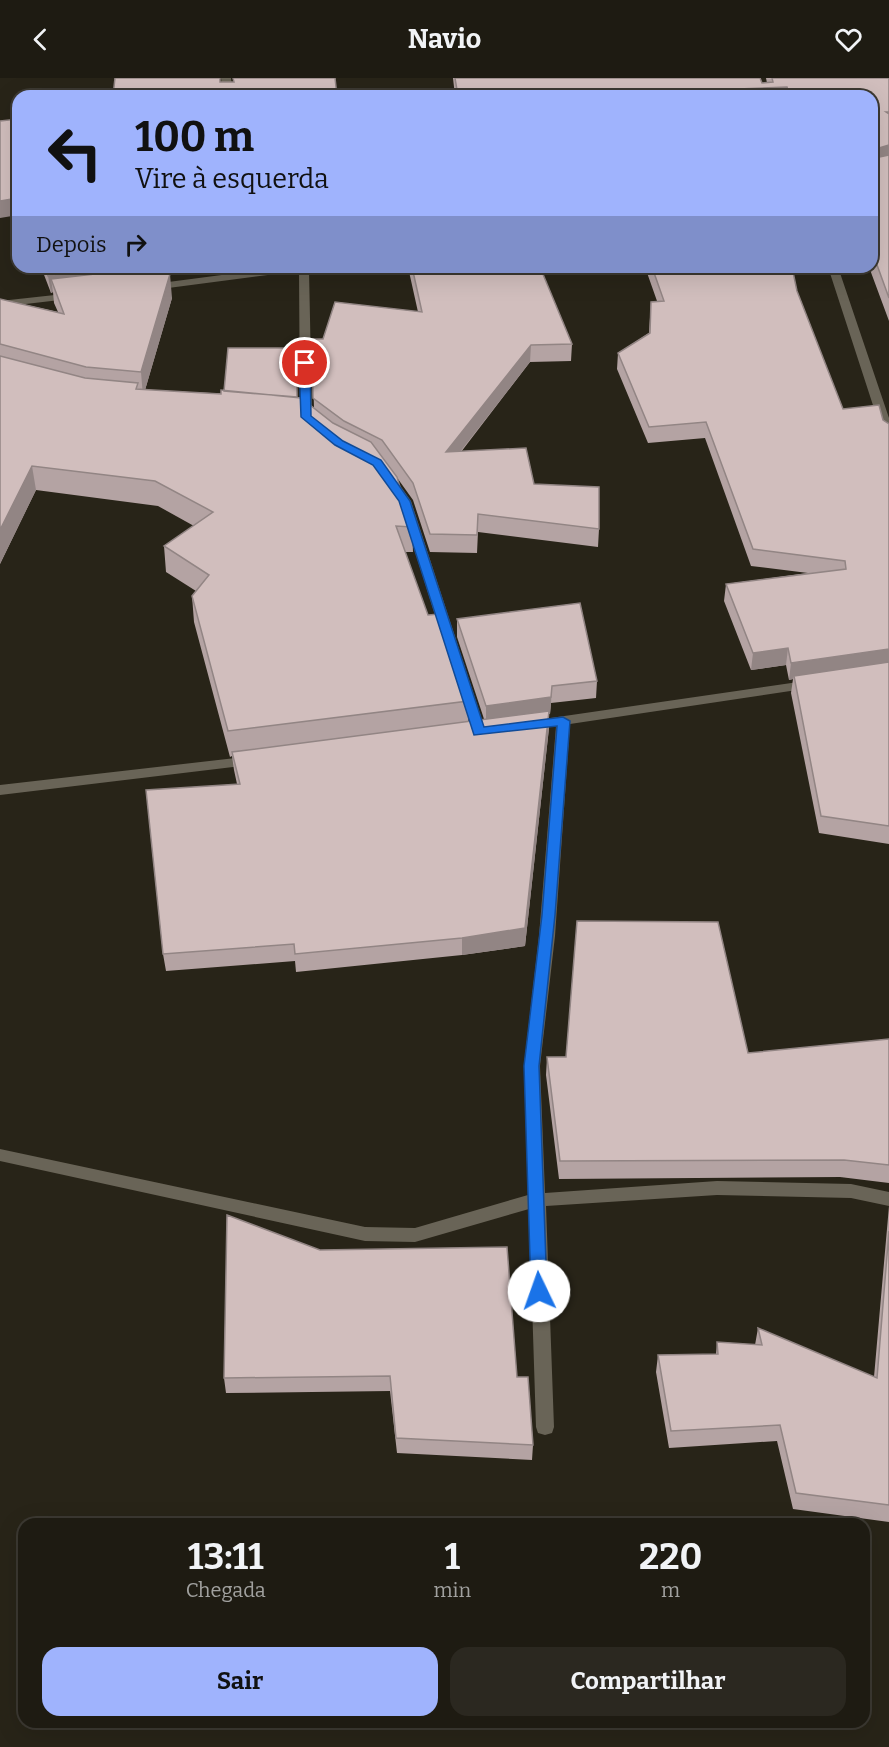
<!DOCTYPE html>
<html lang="pt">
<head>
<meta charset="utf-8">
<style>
  body { margin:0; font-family:Bitter,serif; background:#2b2820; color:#f1f3f6; height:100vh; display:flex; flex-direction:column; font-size:22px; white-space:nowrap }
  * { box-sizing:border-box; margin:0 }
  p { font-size:20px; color:#a1a19f }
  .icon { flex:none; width:33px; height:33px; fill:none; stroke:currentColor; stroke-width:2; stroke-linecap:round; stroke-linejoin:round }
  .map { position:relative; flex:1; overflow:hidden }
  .drawer { position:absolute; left:18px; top:1440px; width:852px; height:210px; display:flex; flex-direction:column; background:#1e1b12; border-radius:18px; box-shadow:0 6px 24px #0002,0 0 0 2px #3c3932 }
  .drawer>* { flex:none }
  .guide { position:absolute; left:12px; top:12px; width:866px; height:183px; border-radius:18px; box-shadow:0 6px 24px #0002,0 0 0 2px #3c3932; background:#9fb3fd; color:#111; overflow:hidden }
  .pin { position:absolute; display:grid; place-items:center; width:51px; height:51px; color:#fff; margin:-26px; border:3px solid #fff; border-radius:50%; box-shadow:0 2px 6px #0007 }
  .me { position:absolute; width:66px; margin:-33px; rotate:357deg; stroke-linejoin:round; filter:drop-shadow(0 0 4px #0008) }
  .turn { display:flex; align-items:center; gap:21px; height:126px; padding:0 24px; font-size:27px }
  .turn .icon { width:78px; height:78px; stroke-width:2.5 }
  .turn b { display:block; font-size:42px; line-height:51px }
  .then { display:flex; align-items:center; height:57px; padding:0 24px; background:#0003; gap:12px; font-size:22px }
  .eta { display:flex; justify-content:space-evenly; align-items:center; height:102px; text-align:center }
  .eta b { font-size:36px; font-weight:700; line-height:42px }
  .button { display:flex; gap:12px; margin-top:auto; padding:12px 24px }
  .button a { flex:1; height:69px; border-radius:18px; background:#9fb3fd; color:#111; font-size:24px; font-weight:700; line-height:69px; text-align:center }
  .button a+a { background:#2b2820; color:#f1f3f6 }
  header { display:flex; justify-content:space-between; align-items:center; height:78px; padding:0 24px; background:#1e1b12; font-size:27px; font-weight:700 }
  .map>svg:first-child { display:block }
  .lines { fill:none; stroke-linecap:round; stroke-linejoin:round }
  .minor { fill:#696457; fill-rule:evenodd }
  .wall { fill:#b4a3a3 }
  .shaded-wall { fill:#928584 }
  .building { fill:#d1bebd; stroke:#928584; stroke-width:1.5 }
  .route { fill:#1a73e8; stroke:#114b97; stroke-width:1.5 }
</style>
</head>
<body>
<header><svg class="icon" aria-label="back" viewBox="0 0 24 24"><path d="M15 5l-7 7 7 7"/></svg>Navio<svg class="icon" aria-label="heart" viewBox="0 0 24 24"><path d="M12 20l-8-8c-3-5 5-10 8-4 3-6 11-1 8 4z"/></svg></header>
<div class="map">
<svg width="889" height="1669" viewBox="0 0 889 1669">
  <rect width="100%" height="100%" fill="#282418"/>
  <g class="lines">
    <!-- minor -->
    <path class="minor" d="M 221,0 L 231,0 L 233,18 L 223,18 Z
      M 283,189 L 313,189 L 309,192 L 312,338 L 315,341 L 309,345 L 300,339 L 299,193 L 153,212 L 148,209 L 153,206 Z
      M 828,189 L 838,189 L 889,340 L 889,362 L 883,358 Z
      M 73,215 L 78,218 L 77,220 L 0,229 L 0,223 Z
      M 393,402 L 397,403 L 411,423 L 486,654 L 484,657 L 479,658 L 472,654 L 399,423 L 387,406 Z
      M 812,602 L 817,603 L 819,606 L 817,609 L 570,646 L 555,858 L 540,988 L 545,1115 L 717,1103 L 851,1106 L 889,1114 L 889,1128 L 851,1120 L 717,1117 L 546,1128 L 554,1349 L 552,1355 L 545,1357 L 538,1355 L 536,1349 L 529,1131 L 415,1164 L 365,1163 L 0,1083 L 0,1071 L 365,1149 L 415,1150 L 528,1117 L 524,988 L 539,858 L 556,648 L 530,651 L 523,647 L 530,643 Z
      M 253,678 L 258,680 L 260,683 L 258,686 L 0,717 L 0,707 Z"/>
  </g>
  <!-- wall -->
  <path class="wall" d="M 233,0 L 335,0 L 337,18 L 113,18 L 220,4 L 233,4 Z
    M 453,0 L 760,0 L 762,5 L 767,5 L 766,0 L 889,0 L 889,243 L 869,189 L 872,189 L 872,18 L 455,18 Z
    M 41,189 L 155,189 L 156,195 L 172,220 L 145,312 L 298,319 L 314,330 L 312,261 L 323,261 L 418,234 L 408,189 L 540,189 L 572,266 L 571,283 L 530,284 L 461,374 L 534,406 L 599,451 L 598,469 L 478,454 L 477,475 L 430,474 L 413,422 L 383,380 L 412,449 L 413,474 L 405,474 L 428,537 L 468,623 L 468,643 L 484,641 L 457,559 L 457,541 L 597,603 L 596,620 L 551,625 L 550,636 L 549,636 L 549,650 L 525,868 L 462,877 L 296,894 L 295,883 L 166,893 L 163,876 L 237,706 L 234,692 L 232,678 L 230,679 L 194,544 L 192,518 L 196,513 L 166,494 L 164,468 L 194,448 L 158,428 L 36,412 L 0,486 L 0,221 L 58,234 L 54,225 L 53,214 L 51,215 Z
    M 645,189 L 792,189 L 797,213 L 843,331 L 883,342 L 889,346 L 889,766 L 819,755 L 791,615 L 793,601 L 789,602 L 786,587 L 751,592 L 724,523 L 726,506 L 808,495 L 751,488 L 705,360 L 648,365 L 617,291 L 618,275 L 649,255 L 651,224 L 657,223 Z
    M 889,961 L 889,1105 L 840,1099 L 559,1101 L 546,997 L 547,979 L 748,975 Z
    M 889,1128 L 889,1444 L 793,1431 L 777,1363 L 669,1370 L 656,1294 L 658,1277 L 716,1276 L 717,1264 L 755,1267 L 758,1250 L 874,1299 Z
    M 227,1137 L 517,1299 L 533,1367 L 532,1382 L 397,1375 L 390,1313 L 226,1315 L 224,1300 Z"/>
  <!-- shaded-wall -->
  <path class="shaded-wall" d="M 889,67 L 889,79 L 872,87 L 872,72 Z
    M 18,120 L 18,137 L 0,140 L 0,123 Z
    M 112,189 L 155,189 L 156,200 L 51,201 L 53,214 L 51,215 L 48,198 Z
    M 170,196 L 172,220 L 143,319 L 141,294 Z
    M 531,267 L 530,284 L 446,392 L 446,374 Z
    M 32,388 L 36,412 L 0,486 L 0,452 Z
    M 788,570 L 786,587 L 751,592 L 753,575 Z
    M 889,571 L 889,588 L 794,598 L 793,601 L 789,602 L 791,585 Z
    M 552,608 L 551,625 L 550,636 L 549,636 L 549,650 L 525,868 L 462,877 L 462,860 L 486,646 L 486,628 Z"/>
  <!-- building -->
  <path class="building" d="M 115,0 L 220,0 L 220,4 L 234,4 L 233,0 L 335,0 L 337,18 L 243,18 L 227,15 L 226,18 L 113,18 Z
    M 455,0 L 760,0 L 762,5 L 773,4 L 772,0 L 889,0 L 889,34 L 886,34 L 889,36 L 889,67 L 872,72 L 872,78 L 875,80 L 889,77 L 889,220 L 872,173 L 872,18 L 790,18 L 787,9 L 555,18 L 458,18 Z
    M 18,41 L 18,120 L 0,123 L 0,43 Z
    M 45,189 L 112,189 L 48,198 Z
    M 412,189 L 540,189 L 572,266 L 531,267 L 446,374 L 526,370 L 534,406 L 599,409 L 599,451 L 478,436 L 477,457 L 430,456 L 413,405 L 382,362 L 344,343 L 313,320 L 312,261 L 323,261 L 335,224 L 422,234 Z
    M 652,189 L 792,189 L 797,213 L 843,331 L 879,327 L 883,342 L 889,346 L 889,571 L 791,585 L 788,570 L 753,575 L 726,506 L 846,491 L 845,483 L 753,471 L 706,344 L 649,349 L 618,275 L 650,255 L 651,224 L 664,223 Z
    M 130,192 L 170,196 L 141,294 L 86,289 L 0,266 L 0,221 L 64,236 L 51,201 Z
    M 228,270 L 297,270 L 297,319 L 224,313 Z
    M 0,278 L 85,300 L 138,305 L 136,311 L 221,316 L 221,312 L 301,320 L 333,345 L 371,364 L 397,399 L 412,449 L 396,448 L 428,537 L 440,536 L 468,623 L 228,653 L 192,518 L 209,497 L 164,468 L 213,434 L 155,403 L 32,388 L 0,452 Z
    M 580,525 L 597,603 L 552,608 L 551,619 L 486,628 L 457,541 Z
    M 889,584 L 889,748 L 821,738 L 794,598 Z
    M 549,633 L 525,850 L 462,860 L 295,876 L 294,866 L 163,876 L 146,712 L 240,706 L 232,674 Z
    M 577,843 L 718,844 L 748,975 L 889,961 L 889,1087 L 844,1082 L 560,1083 L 547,979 L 566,979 Z
    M 227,1137 L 320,1172 L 507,1169 L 517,1299 L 528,1299 L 533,1367 L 396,1360 L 390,1298 L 224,1300 Z
    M 889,1153 L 889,1427 L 796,1415 L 780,1347 L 671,1353 L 658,1277 L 718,1276 L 717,1264 L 762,1267 L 758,1250 L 877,1300 Z"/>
  <!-- route -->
  <path class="route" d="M 305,282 L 310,285 L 311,338 L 343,363 L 381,382 L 410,423 L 484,649 L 563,639 L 570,643 L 555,837 L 539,988 L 547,1213 L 545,1217 L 539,1219 L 534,1217 L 531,1213 L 524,988 L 542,837 L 557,648 L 474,657 L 399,423 L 373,387 L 335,367 L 301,339 L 299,285 Z"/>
</svg>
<div class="pin" style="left:305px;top:285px;background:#d93025"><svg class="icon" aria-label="arrive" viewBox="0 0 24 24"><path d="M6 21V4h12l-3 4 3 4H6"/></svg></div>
<svg class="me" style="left:539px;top:1213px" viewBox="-20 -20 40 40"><circle r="19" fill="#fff"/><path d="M0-13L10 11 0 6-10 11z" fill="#1a73e8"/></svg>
<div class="guide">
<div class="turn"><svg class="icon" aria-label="left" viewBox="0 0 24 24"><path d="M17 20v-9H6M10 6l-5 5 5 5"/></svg><div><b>100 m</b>Vire à esquerda</div></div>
<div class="then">Depois<svg class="icon" aria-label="right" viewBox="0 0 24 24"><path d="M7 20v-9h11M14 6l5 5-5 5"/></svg></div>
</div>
<section class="drawer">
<div class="eta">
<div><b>13:11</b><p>Chegada</p></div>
<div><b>1</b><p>min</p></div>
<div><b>220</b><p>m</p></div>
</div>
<div class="button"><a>Sair</a><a>Compartilhar</a></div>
</section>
</div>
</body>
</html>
